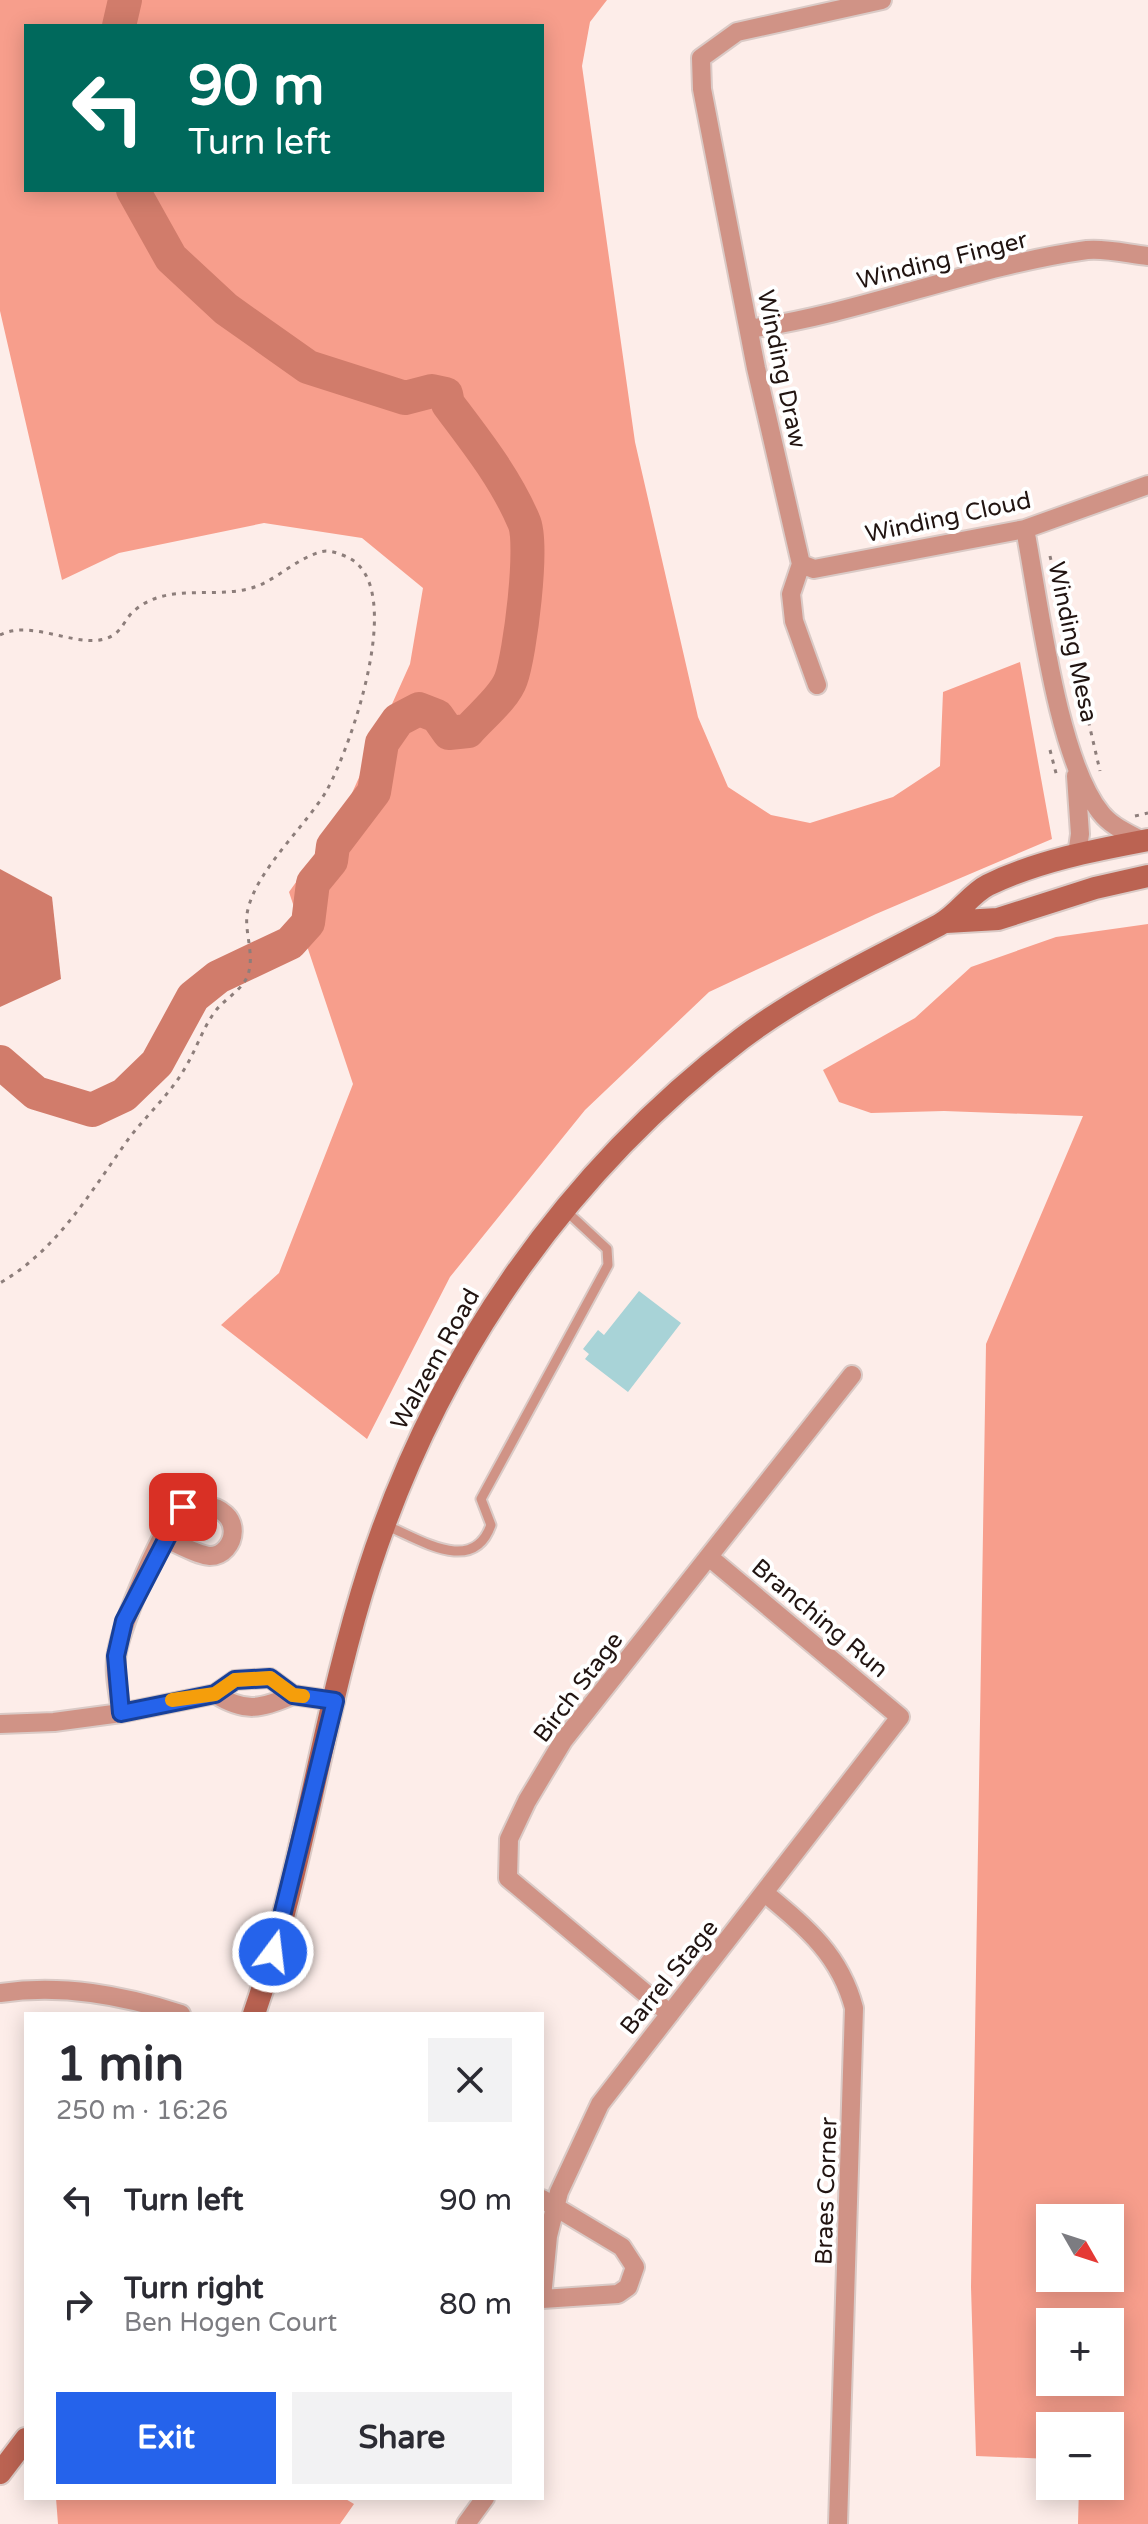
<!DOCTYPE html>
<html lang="en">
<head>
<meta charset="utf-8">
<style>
  body { margin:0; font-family:"Varela Round",sans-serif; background:#f2f2f3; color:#2b2b33; height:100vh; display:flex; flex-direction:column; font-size:30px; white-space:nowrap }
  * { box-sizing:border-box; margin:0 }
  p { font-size:26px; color:#7c7c81 }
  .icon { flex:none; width:44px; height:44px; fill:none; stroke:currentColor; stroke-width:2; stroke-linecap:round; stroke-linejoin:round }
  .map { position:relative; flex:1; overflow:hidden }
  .drawer { position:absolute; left:24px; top:2012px; width:520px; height:488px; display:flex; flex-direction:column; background:#fff; border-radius:0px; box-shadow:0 4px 20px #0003 }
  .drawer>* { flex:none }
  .banner { position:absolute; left:24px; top:24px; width:520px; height:168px; border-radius:0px; box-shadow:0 4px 20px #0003; background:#00695c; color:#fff; overflow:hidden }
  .needle { width:52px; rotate:129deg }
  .controls { position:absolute; left:1036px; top:2204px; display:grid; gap:16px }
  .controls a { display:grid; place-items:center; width:88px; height:88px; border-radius:0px; background:#fff; box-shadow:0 4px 20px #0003; font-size:40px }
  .pin { position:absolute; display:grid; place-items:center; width:68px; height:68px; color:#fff; margin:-34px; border-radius:16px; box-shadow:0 4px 12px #0006 }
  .me { position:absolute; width:88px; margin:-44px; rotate:15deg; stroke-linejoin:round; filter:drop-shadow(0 0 6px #0008) }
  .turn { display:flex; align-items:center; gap:28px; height:168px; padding:0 32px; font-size:36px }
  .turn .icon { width:104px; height:104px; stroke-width:2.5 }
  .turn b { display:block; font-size:56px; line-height:68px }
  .round { display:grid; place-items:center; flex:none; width:84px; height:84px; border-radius:0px; background:#f2f2f3 }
  .headline { display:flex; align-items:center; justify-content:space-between; height:136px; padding:0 32px }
  h1 { font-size:48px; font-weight:700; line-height:60px }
  .action { display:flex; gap:16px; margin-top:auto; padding:16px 32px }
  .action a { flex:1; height:92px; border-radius:0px; background:#2563eb; color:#fff; font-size:32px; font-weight:700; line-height:92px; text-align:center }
  .action a+a { background:#f2f2f3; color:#2b2b33 }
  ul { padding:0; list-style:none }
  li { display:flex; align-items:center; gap:24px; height:104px; padding:0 32px }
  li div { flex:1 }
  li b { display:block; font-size:30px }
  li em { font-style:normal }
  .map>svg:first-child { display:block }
  .forest { fill:#f79e8c; fill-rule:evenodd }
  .water { fill:#d17c6b }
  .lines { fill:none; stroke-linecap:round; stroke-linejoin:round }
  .river { stroke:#d17c6b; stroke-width:34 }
  .building { fill:#a8d3d7 }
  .service-casing { stroke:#dacac6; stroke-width:13 }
  .minor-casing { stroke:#dacac6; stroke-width:22 }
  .secondary-casing { stroke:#dacac6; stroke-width:26 }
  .path { stroke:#8d7e7b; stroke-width:3; stroke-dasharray:4 6; stroke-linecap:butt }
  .service { stroke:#d09386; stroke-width:9 }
  .minor { stroke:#d09386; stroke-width:18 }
  .secondary { stroke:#bb6352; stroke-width:22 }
  .route-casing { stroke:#184099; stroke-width:20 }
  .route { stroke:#2563eb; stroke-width:14 }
  .slow { stroke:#f59e0b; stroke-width:14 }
  .labels { text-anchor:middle; stroke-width:8; stroke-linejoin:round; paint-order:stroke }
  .street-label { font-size:24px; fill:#211411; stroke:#fff }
</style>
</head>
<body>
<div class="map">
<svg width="1148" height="2524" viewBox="0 0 1148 2524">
  <rect width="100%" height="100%" fill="#fdede9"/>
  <!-- forest -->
  <path class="forest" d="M 0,0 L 607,0 L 590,22 L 582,66 L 635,442 L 698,717 L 728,787 L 771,815 L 810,823 L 893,797 L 940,766 L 943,692 L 1020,662 L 1052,839 L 876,914 L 709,992 L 585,1110 L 450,1277 L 367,1439 L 221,1325 L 279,1273 L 353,1084 L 289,892 L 339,822 L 410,664 L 423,588 L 362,538 L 264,523 L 119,553 L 62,580 L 0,311 ZM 26,26 L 542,26 L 542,190 L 26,190 Z
    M 1148,924 L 1148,2524 L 1078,2524 L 1079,2486 L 1110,2486 L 1110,2426 L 1050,2426 L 1050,2459 L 976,2456 L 971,2287 L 986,1344 L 1083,1116 L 944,1111 L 871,1113 L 839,1102 L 823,1070 L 915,1018 L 971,967 L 1056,937 ZM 1050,2218 L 1110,2218 L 1110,2278 L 1050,2278 ZM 1050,2322 L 1110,2322 L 1110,2382 L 1050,2382 Z
    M 56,2498 L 344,2498 L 354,2504 L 340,2524 L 58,2524 Z"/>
  <!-- water -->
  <path class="water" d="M 0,869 L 52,897 L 61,979 L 0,1007 Z"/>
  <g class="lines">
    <!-- river -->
    <path class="river" d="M 119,26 L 125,0
      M 0,1062 L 36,1093 L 92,1110 L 124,1095 L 157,1063 L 193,997 L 218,977 L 290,943 L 308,923 L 313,883 L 331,861 L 333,846 L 374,792 L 382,743 L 398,720 L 419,709 L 437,716 L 449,733 L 468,731 C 481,716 505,697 511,679 C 520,654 534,544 524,522 C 506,479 476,441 448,404 L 446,394 L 432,391 L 405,398 L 308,367 L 226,309 L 171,258 L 133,190"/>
  </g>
  <!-- building -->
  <path class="building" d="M 639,1291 L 681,1323 L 628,1392 L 585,1359 L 589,1354 L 583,1349 L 598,1330 L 604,1335 Z"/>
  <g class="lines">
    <defs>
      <path id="service" d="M 385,1525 C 420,1539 473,1576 491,1525 L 481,1499 L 608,1265 L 607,1249 L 565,1210"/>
      <path id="minor" d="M 749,329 C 863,313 972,266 1087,250 C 1106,248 1129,254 1148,256
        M 1025,529 C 1039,601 1057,759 1101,813 C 1111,826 1128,833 1142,841
        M 801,564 L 814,569 L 1025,529 L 1148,485
        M 817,685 L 794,621 L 791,594 L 801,564 L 756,368 L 702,89 L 701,58 L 737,32 L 882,0
        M 1076,776 L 1080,834 L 1077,855
        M 215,1694 C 245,1713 261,1709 293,1695
        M 121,1713 C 119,1694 113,1671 117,1652 C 122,1625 162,1524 182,1508 C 187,1504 194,1504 200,1505 C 248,1508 236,1556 210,1556 C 196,1555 177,1543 164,1538
        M 0,1724 L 54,1722 L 121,1713 L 215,1694 L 235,1680 L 270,1678 L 293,1695 L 335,1701
        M 766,1894 C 807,1928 840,1955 854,2008 L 838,2524
        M 0,1993 C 62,1984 122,1995 181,2014
        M 670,2014 L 508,1878 L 509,1839 L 527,1801 L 563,1741 L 852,1375
        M 542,2199 L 622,2247 L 635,2267 L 628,2287 L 618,2294 L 542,2299
        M 542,2297 L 548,2236 L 559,2192 L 600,2104 L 900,1717 L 709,1557
        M 466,2524 L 485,2498"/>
      <path id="secondary" d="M 946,922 L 998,919 L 1095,888 L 1148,876
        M 254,2014 C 304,1869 322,1715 369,1569 C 437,1359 564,1174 741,1039 C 802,993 872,960 939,925 C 958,915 970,894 988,885 C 1037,861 1095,850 1148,840
        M 0,2473 L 26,2439"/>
    </defs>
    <!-- service casing -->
    <use href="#service" class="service-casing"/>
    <!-- minor casing -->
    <use href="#minor" class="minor-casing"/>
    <!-- secondary casing -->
    <use href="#secondary" class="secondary-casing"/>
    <!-- path -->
    <path class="path" d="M 1050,556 L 1100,771
      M 0,635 C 34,617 86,655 115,634 C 123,628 127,616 135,610 C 171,580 220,602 260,585 C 280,576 299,558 320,552 C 329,549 341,554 349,558 C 407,588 351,746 327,790 C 306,826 258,868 248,909 C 243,928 254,951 249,971 C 245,990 224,998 214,1013 C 202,1030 196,1050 185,1068 C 169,1096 146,1115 127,1141 C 90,1193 57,1250 0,1283
      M 1050,750 L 1057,777
      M 1135,816 L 1148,813"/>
    <!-- service -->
    <use href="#service" class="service"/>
    <!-- minor -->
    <use href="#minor" class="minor"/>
    <!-- secondary -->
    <use href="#secondary" class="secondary"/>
  </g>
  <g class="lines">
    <defs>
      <path id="route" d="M 183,1507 L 124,1621 L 116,1656 L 121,1713 L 215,1694 L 235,1680 L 270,1678 L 293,1695 L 335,1701 L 273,1952"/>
    </defs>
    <!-- route casing -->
    <use href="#route" class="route-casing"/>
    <!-- route -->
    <use href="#route" class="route"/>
    <!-- slow -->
    <path class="slow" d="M 172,1700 L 215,1694 L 235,1680 L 270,1678 L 293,1695 L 303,1696"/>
  </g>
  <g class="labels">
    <!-- street labels -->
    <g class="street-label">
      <text transform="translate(942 260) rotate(-14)" y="8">Winding Finger</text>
      <text transform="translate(782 369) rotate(78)" y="8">Winding Draw</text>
      <text transform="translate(948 517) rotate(-12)" y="8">Winding Cloud</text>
      <text transform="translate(1073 642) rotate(78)" y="8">Winding Mesa</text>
      <text transform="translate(435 1359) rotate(-61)" y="8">Walzem Road</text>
      <text transform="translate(820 1618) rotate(40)" y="8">Branching Run</text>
      <text transform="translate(578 1687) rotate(-53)" y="8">Birch Stage</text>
      <text transform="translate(669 1977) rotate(-51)" y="8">Barrel Stage</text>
      <text transform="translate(826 2191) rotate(-88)" y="8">Braes Corner</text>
    </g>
  </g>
</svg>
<div class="controls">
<a><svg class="needle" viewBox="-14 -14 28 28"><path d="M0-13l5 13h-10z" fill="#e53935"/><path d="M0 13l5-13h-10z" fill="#7c7c81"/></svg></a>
<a>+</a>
<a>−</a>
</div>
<div class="pin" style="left:183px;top:1507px;background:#d93025"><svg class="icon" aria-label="arrive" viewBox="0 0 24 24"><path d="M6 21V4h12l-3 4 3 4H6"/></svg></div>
<svg class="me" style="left:273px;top:1952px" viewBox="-20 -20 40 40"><circle r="17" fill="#2563eb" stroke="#fff" stroke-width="3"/><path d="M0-11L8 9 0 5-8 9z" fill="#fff"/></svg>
<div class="banner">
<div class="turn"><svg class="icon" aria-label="left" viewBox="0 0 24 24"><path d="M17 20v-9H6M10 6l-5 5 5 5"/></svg><div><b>90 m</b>Turn left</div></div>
</div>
<section class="drawer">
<div class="headline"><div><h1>1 min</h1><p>250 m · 16:26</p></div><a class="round"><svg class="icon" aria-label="close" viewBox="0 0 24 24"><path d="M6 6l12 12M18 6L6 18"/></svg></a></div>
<ul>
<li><svg class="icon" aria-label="left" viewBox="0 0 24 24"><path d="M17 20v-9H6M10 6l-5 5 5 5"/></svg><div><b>Turn left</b></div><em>90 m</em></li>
<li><svg class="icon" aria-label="right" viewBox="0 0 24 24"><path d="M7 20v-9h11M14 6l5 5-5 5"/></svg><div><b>Turn right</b><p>Ben Hogen Court</p></div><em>80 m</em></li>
</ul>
<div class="action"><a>Exit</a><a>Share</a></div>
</section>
</div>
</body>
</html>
